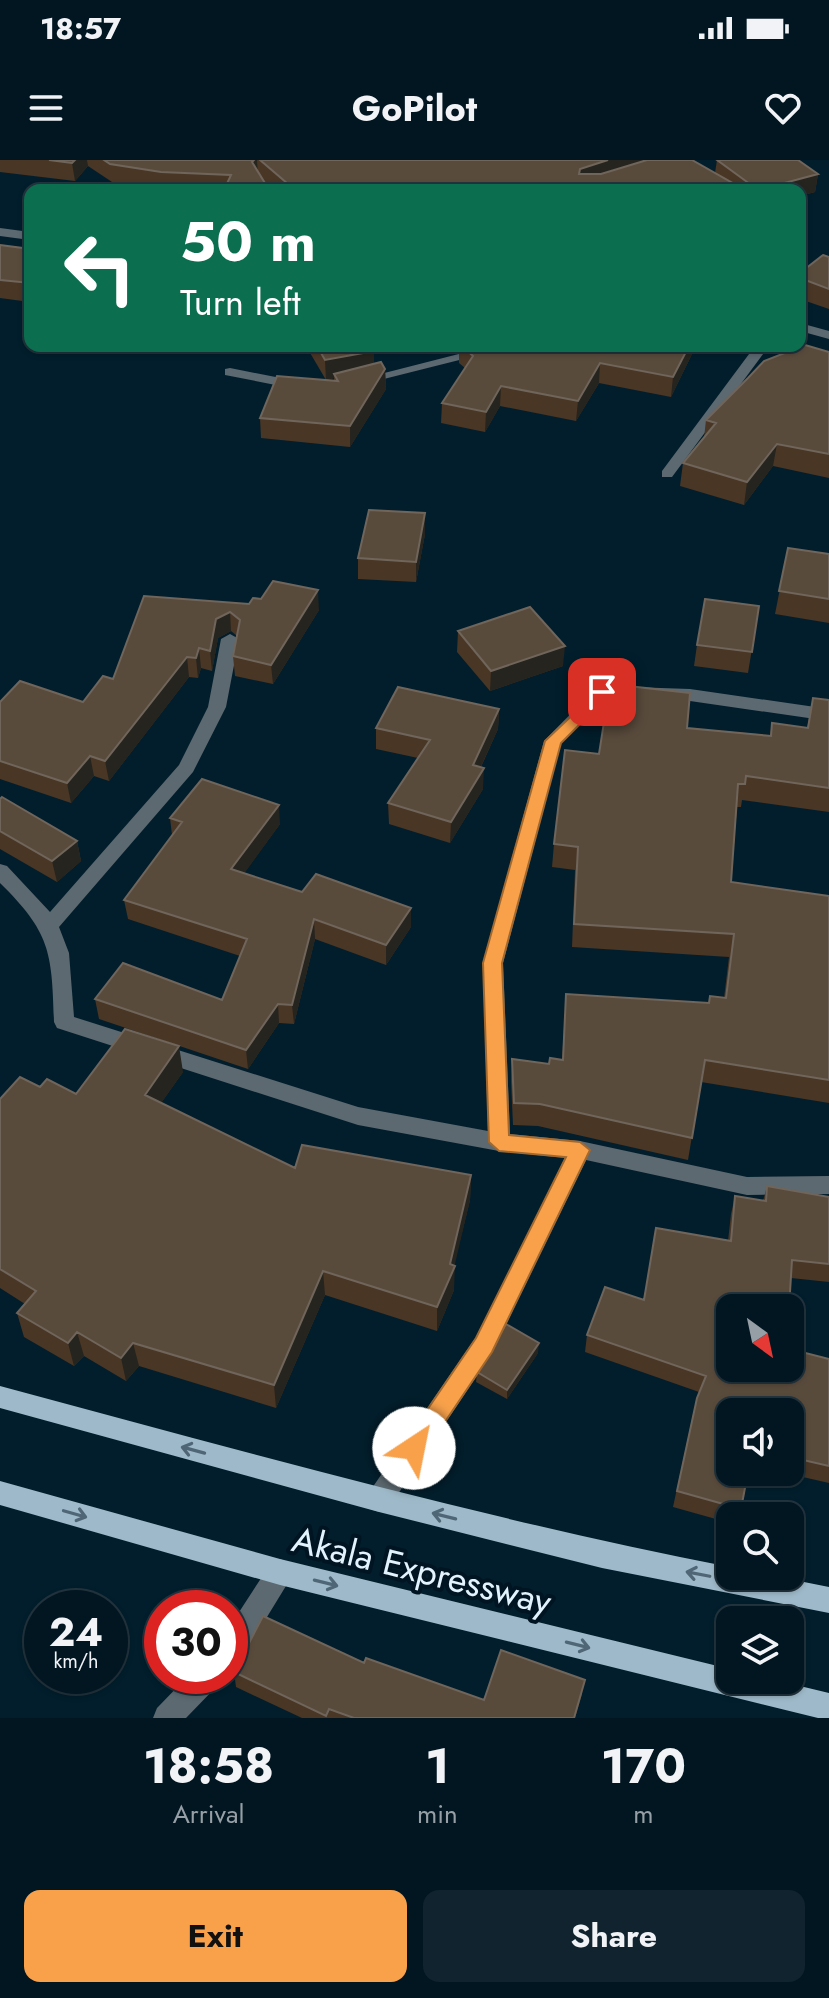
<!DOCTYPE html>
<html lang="en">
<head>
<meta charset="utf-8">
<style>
  body { margin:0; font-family:Jost,sans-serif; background:#10232e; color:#f1f3f6; height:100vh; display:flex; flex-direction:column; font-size:30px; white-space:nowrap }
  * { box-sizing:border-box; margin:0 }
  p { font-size:26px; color:#969fa5 }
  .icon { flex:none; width:44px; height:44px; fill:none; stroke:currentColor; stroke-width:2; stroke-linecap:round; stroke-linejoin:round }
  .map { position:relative; height:1558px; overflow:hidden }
  .drawer { display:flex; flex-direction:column; background:#021621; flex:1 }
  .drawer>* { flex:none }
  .hud { position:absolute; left:24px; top:24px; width:782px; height:168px; border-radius:16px; box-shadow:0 2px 6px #0004,0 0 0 2px #23353f; background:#0b6e4f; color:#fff; overflow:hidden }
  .needle { width:52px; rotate:147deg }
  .fabs { position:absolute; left:716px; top:1134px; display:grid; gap:16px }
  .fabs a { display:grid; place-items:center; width:88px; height:88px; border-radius:16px; background:#021621; box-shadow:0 2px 6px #0004,0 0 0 2px #23353f; font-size:40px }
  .speed { position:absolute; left:24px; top:1430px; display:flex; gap:16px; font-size:40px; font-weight:700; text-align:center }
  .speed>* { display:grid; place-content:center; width:104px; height:104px; border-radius:50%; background:#021621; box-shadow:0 2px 6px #0004,0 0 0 2px #23353f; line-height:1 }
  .speed small { font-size:20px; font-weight:400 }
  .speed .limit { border:12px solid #d22; background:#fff; color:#111 }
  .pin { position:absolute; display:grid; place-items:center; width:68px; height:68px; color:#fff; margin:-34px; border-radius:16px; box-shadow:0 4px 12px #0006 }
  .me { position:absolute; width:88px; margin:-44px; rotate:34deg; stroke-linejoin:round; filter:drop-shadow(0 0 6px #0008) }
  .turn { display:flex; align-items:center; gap:28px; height:168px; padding:0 24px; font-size:36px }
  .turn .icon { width:104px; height:104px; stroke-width:2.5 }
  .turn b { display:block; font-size:56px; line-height:68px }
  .eta { display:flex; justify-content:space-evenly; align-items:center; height:136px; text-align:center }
  .eta b { font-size:48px; font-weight:700; line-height:56px }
  .primary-button { display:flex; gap:16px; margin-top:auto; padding:16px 24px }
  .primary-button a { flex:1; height:92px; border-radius:16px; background:#f8a14a; color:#111; font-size:32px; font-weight:700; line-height:92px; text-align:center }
  .primary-button a+a { background:#10232e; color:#f1f3f6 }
  .status { display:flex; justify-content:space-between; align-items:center; height:56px; padding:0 40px; background:#021621; direction:ltr }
  .status svg { height:22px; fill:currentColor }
  header { display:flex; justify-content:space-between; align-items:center; height:104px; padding:0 24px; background:#021621; font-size:36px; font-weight:700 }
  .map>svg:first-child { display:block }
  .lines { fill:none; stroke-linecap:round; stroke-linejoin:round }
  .minor { fill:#5c6970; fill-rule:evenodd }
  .major { fill:#9eb9c9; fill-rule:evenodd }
  .wall { fill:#493625 }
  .shaded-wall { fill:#25241e }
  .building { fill:#594b3c; stroke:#6f655b; stroke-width:2 }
  .oneway { stroke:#4f6676 }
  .route { fill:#f8a14a; stroke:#a16930; stroke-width:2 }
  .labels { text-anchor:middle; stroke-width:8; stroke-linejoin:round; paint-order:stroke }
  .near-street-label { font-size:36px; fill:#e3f3fd; stroke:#001422 }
</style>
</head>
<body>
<div class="status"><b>18:57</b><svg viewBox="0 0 49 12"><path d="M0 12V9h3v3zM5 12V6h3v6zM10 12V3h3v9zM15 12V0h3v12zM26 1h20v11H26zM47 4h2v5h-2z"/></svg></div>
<header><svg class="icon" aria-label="menu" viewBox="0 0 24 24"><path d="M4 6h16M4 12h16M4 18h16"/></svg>GoPilot<svg class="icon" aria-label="heart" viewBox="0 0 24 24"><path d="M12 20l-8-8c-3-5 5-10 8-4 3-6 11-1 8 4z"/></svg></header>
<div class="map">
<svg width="829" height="1558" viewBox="0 0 829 1558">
  <rect width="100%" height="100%" fill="#021e2c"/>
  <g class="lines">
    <!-- minor -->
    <path class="minor" d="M 0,68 L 30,72 L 30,80 L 0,76 Z
      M 800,163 L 829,171 L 829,179 L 800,171 Z
      M 490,186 L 515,186 L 360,225 L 353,221 Z
      M 755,186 L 769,186 L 672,317 L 662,317 L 662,311 Z
      M 230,208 L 301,222 L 308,226 L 301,230 L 225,215 L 225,209 Z
      M 230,474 L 239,479 L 226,547 L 193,612 L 59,767 L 69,793 L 74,857 L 358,947 L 488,971 L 483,803 L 544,581 L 596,528 L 602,526 L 690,529 L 829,549 L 829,561 L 690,541 L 606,538 L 561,583 L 503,803 L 510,974 L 580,981 L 747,1017 L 829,1016 L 829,1034 L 747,1035 L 586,1000 L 492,1193 L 388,1349 L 379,1352 L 370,1349 L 366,1340 L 370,1331 L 476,1177 L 565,998 L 499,991 L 358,965 L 57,868 L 54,862 C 52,793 51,773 0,723 L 0,704 L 7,706 L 50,752 L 179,605 L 208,547 L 221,479 Z
      M 280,1399 L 289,1403 L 293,1412 L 289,1421 L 240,1501 L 230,1505 L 230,1466 L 271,1403 Z
      M 188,1516 L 221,1516 L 217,1526 L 186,1558 L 153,1558 L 157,1548 Z"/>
    <!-- major -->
    <path class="major" d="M 0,1226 C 242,1291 484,1359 730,1407 L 730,1416 L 774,1416 L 829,1427 L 829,1453 L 602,1408 L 379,1352 L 0,1248 Z
      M 0,1321 L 280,1399 L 730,1509 L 730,1520 L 775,1520 L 829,1533 L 829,1558 L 818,1558 L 280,1425 L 0,1345 Z"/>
  </g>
  <!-- wall -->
  <path class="wall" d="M 0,0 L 692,0 L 715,13 L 717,0 L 818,14 L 815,32 L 800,36 L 800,30 L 274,30 L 264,21 L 268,30 L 163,30 L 112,22 L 88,6 L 75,21 L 0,12 Z
    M 0,85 L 30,89 L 30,142 L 0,138 Z
    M 829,97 L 829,149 L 800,139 L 800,113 Z
    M 155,186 L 198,186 L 195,190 Z
    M 306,186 L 370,186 L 374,204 L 385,209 L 386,229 L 350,287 L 261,278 L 260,258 L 334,220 L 334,218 L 326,220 Z
    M 441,186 L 693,186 L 692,194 L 671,237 L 599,223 L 576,261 L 500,246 L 485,272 L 441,263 L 442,243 L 465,208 L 459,203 L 459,190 L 448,193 Z
    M 829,192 L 829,318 L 773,306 L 744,345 L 680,326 L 683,303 L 704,278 L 706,260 Z
    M 425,374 L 416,422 L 358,419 L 358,398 Z
    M 788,388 L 829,394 L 829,463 L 775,454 Z
    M 144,436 L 319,450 L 273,524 L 235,516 L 233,496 L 237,476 L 231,471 L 218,478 L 212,511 L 201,508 L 198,518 L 189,517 L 109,621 L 94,616 L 71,643 L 0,619 L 0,542 L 83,542 L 113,519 Z
    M 759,446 L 748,513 L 694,506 L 697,485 Z
    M 458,471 L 563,506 L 490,531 L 457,492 Z
    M 813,538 L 829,540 L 829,652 L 742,640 L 741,647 L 737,647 L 731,722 L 829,736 L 829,943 L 701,922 L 688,1000 L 538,966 L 513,965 L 511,921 L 512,899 L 549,904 L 562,900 L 566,834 L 708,843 L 724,838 L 729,797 L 572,787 L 575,710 L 552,707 L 554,684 L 599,594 L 687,568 L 770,575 L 772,563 L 807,568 Z
    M 499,549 L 498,569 L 481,607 L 483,629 L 450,683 L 389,664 L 388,643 L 418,598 L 376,589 L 376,568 Z
    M 0,639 L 77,681 L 81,701 L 57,722 L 0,689 Z
    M 170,658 L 280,664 L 244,713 L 302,732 L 411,748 L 411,767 L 386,805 L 315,779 L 294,864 L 279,863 L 248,909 L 99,859 L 95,839 L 222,840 L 240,796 L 128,759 L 124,740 L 172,675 Z
    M 183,912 L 161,943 L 295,1008 L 471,1015 L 470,1040 L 454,1105 L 454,1130 L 437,1171 L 325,1135 L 276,1248 L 139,1206 L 126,1221 L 84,1196 L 74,1206 L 24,1177 L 17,1153 L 25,1144 L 0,1128 L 0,939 L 40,927 L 76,934 Z
    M 767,1026 L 829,1037 L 829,1122 L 791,1118 L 730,1208 L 829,1199 L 829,1323 L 781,1312 L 790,1312 L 790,1252 L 730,1252 L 741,1349 L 739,1356 L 730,1356 L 730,1363 L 673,1347 L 693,1254 L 699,1232 L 585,1192 L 587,1175 L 644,1140 L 728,1081 L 731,1054 L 735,1036 L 763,1041 Z
    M 538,1193 L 507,1239 L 476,1222 L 477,1212 Z
    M 364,1503 L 484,1540 L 582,1534 L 575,1558 L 302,1558 L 236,1527 L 234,1512 Z"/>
  <!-- shaded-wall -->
  <path class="shaded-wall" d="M 75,0 L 87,0 L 88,6 L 75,21 L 72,3 Z
    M 254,0 L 257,0 L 258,16 L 252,2 Z
    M 608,0 L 661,0 L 578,30 L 580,9 Z
    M 818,14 L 815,32 L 800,36 L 800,30 L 758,30 Z
    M 736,25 L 735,30 L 717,30 Z
    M 448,186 L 460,186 L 459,190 L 448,193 Z
    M 689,186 L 693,186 L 692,194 L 671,237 L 673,217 Z
    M 374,191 L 374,210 L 334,214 L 334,218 L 326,220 L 325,200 Z
    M 600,203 L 599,223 L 576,261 L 578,241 Z
    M 385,209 L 386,229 L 350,287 L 350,266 Z
    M 501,226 L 500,246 L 485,272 L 486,252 Z
    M 777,284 L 773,306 L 744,345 L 747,322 Z
    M 425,353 L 425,374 L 416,422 L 416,402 Z
    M 318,430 L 319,450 L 273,524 L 271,505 Z
    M 230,452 L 231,471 L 218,478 L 212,511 L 210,491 L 216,459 Z
    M 565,486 L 563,506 L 490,531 L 491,511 Z
    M 199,488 L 201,508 L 198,518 L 196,498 Z
    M 187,497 L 189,517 L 109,621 L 105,601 Z
    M 499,549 L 498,569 L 472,626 L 473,605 Z
    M 90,596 L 94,616 L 71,643 L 67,623 Z
    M 484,608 L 483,629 L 450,683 L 451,662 Z
    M 279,645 L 280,664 L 233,729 L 231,709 Z
    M 77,681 L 81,701 L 57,722 L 52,701 Z
    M 411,748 L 411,767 L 386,805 L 386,785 Z
    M 314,759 L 315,779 L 294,864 L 292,845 Z
    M 278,844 L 279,863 L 248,909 L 246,890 Z
    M 179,886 L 183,912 L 149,960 L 145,935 Z
    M 471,1015 L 470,1040 L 454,1108 L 455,1106 L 454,1130 L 437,1171 L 437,1147 L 450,1104 Z
    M 323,1111 L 325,1135 L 276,1248 L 274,1225 Z
    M 77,1172 L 84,1196 L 74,1206 L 68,1183 Z
    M 133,1183 L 139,1206 L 126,1221 L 121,1198 Z
    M 539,1183 L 538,1193 L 507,1239 L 507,1230 Z"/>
  <!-- building -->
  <path class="building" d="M 49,0 L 75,0 L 72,3 Z
    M 104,0 L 254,0 L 252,2 L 268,28 L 267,30 L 224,30 L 231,15 L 161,12 L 110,4 Z
    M 260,0 L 608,0 L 580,9 L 579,14 L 601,14 L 647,0 L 692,0 L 736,25 L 717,30 L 295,30 Z
    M 717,0 L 798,0 L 818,14 L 758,30 Z
    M 0,85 L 30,89 L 30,123 L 0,120 Z
    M 823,95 L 829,97 L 829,129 L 800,118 L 800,113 Z
    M 805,185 L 829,192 L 829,294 L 777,284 L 747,322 L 683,303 L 716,263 L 706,260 L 748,218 L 764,201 Z
    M 317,186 L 370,186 L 374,191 L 325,200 Z
    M 462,186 L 689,186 L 673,217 L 600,203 L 578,241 L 501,226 L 486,252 L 442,243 L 473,196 Z
    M 381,202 L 385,209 L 350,266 L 260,258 L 277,216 L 338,221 L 334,214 Z
    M 369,350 L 425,353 L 416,402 L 358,398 Z
    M 788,388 L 829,394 L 829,439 L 779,431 Z
    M 273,421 L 318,430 L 271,505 L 233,496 L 240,460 L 230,452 L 216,459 L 210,491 L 199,488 L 196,498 L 187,497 L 105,601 L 90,596 L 67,623 L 0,601 L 0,542 L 20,521 L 83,542 L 103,516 L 113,519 L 144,436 L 249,444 L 253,438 L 261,439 Z
    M 705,439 L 759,446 L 752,492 L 697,485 Z
    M 530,447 L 565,486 L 491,511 L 458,471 Z
    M 610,524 L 690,533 L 687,568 L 771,576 L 772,563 L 808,568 L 813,538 L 829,540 L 829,628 L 746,616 L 745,624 L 738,624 L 731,722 L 829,736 L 829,920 L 705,900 L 692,978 L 540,944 L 514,943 L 512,899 L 549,904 L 550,898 L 563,900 L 566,834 L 709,843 L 710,836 L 726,838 L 734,774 L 574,764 L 578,687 L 554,684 L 565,590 L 599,594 Z
    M 398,527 L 499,549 L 473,605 L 484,608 L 451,662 L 388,643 L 430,580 L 376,568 Z
    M 202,619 L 279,645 L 231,709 L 302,732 L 316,714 L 411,748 L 386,785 L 314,759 L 292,845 L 278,844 L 246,890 L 95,839 L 123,803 L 222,840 L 247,779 L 124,740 L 182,662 L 170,658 Z
    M 2,637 L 77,681 L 52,701 L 0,671 L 0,639 Z
    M 125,869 L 179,886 L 145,935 L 295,1008 L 302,985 L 471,1015 L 450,1104 L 455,1106 L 437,1147 L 323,1111 L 274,1225 L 133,1183 L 121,1198 L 77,1172 L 68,1183 L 17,1153 L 36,1131 L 0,1109 L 0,939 L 20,917 L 40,927 L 47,919 L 76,934 Z
    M 767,1026 L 829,1037 L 829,1104 L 792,1100 L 789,1148 L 730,1148 L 730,1208 L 790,1208 L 790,1189 L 829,1199 L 829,1306 L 790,1297 L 790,1252 L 730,1252 L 730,1312 L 748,1312 L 741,1349 L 677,1331 L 697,1238 L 706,1216 L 587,1175 L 605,1127 L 644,1140 L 656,1068 L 731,1081 L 735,1036 L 766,1041 Z
    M 506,1164 L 539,1183 L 507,1230 L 477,1212 Z
    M 263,1456 L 364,1503 L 366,1498 L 484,1540 L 501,1490 L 585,1520 L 574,1558 L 354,1558 L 329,1549 L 326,1556 L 234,1512 Z"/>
  <!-- one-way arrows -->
  <defs><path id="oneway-shaft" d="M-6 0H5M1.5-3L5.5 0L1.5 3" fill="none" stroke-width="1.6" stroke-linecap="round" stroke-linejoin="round" transform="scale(2)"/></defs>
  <g class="oneway">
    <use href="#oneway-shaft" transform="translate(193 1290) rotate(-165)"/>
    <use href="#oneway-shaft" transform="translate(75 1354) rotate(16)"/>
    <use href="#oneway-shaft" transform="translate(444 1356) rotate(-166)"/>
    <use href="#oneway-shaft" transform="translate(698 1414) rotate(-169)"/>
    <use href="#oneway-shaft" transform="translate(326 1423) rotate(14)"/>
    <use href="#oneway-shaft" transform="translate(578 1485) rotate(14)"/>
  </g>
  <!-- route -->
  <path class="route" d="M 602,527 L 608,529 L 608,536 L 561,583 L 502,803 L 509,975 L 580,982 L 590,990 L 492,1192 L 422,1296 L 414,1299 L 406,1296 L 402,1288 L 406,1281 L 476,1178 L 566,997 L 499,991 L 489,982 L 483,803 L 545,581 Z"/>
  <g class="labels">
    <!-- near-street labels -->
    <g class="near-street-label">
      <text transform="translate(422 1410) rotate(14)" y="13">Akala Expressway</text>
    </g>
  </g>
</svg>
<div class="fabs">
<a><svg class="needle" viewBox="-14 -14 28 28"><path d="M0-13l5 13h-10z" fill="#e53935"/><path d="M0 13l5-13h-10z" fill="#969fa5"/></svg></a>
<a><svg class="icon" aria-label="sound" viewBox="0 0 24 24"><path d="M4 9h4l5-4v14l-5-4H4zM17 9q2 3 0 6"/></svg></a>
<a><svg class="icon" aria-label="search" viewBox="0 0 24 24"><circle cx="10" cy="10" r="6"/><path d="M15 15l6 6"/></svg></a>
<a><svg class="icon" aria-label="layers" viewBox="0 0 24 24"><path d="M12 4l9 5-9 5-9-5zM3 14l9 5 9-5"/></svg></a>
</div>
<div class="speed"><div>24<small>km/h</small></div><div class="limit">30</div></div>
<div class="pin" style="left:602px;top:532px;background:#d93025"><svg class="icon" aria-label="arrive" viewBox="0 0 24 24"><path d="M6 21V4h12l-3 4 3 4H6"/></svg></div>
<svg class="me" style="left:414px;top:1288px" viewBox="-20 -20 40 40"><circle r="19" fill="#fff"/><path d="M0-13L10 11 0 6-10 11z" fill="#f8a14a"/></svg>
<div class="hud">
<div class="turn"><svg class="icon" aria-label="left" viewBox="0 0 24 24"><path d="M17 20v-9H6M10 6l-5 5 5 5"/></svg><div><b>50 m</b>Turn left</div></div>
</div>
</div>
<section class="drawer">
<div class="eta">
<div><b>18:58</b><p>Arrival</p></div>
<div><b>1</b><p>min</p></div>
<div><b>170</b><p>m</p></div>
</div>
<div class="primary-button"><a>Exit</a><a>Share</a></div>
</section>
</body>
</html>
